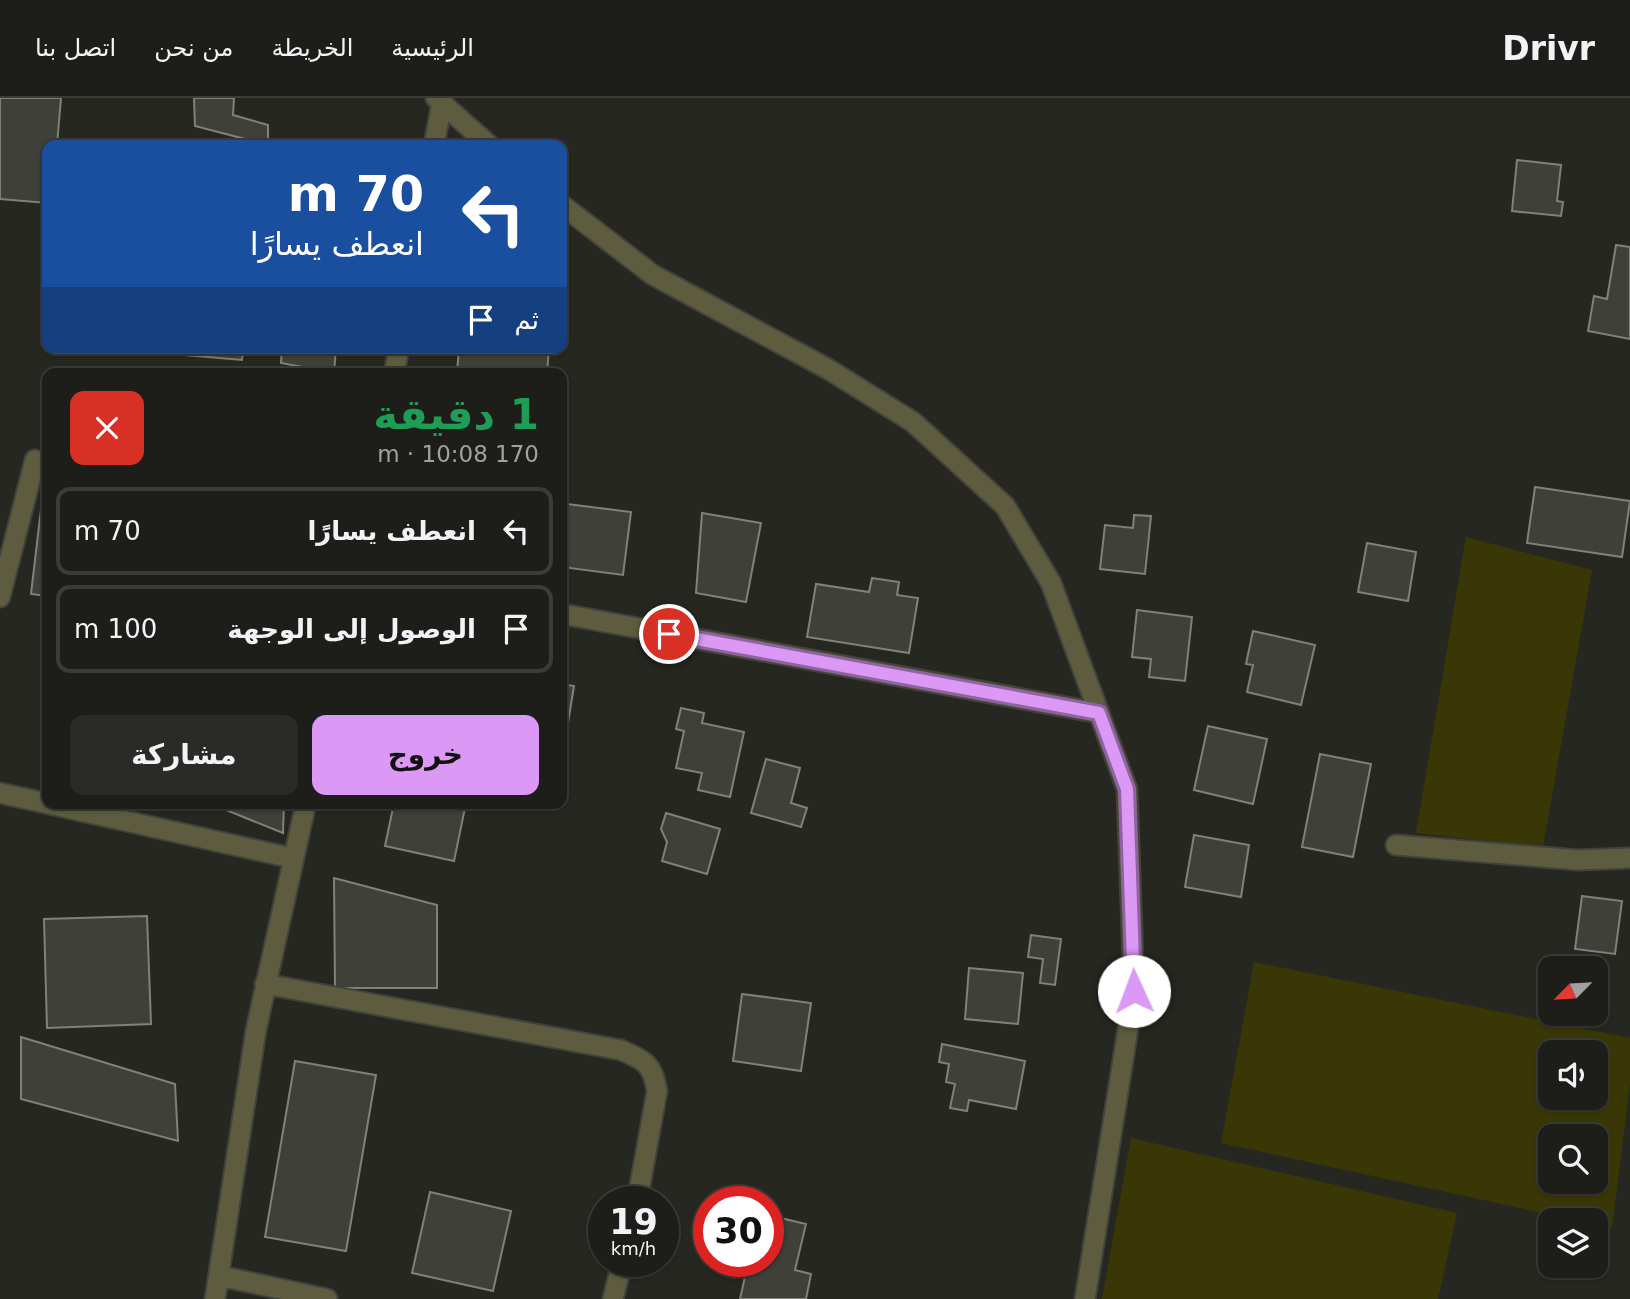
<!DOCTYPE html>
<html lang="ar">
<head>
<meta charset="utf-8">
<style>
  body { margin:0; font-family:"DejaVu Sans","Noto Naskh Arabic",sans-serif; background:#2a2a26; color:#f1f3f6; direction:rtl; height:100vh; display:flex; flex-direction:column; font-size:26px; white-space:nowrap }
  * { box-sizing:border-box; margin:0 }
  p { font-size:23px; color:#a0a2a2 }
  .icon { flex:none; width:38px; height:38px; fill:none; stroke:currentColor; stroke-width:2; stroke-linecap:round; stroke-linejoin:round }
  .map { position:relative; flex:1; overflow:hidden; direction:ltr }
  .sheet { position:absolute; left:42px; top:270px; width:525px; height:441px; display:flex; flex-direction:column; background:#1d1d19; border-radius:14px; box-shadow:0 2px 5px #0004,0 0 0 2px #3b3b38; direction:rtl }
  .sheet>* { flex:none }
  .hud { position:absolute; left:42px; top:42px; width:525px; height:214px; border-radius:14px; box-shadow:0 2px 5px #0004,0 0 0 2px #3b3b38; direction:rtl; background:#1a4fa0; color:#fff; overflow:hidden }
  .needle { width:46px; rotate:246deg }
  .tools { position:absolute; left:1538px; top:858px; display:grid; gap:14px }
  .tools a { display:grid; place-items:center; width:70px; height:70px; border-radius:14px; background:#1d1d19; box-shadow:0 2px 5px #0004,0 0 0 2px #3b3b38; font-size:35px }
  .speed { position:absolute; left:588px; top:1088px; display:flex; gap:14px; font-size:35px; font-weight:700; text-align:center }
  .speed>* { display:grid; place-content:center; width:91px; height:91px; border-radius:50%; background:#1d1d19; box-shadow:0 2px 5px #0004,0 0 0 2px #3b3b38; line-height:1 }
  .speed small { font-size:18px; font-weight:400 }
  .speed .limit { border:10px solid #d22; background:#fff; color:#111 }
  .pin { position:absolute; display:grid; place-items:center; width:60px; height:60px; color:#fff; margin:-30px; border:4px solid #fff; border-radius:50%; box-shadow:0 2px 7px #0007 }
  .me { position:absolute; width:77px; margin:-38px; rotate:358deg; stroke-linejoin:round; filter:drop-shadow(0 0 5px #0008) }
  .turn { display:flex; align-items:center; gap:24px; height:147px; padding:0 28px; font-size:32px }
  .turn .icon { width:91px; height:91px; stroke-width:2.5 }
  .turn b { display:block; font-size:49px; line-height:60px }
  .then { display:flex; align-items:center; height:66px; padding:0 28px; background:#0003; gap:14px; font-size:26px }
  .round { display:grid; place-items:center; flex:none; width:74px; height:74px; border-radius:14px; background:#2a2a26 }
  .head { display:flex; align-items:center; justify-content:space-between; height:119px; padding:0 28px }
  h1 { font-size:42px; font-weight:800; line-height:52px; color:#1e9e55 }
  .cta { display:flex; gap:14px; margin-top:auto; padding:14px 28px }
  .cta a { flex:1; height:80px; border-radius:14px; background:#db99f5; color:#111; font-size:28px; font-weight:800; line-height:80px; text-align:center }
  .cta a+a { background:#2a2a26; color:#f1f3f6 }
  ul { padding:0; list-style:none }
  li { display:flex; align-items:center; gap:21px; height:88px; margin:0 14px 10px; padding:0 14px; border:4px solid #3b3b38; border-radius:14px }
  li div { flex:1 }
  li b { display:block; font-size:26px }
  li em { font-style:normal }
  header { display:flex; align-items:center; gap:42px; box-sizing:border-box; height:98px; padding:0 35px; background:#1d1d19; border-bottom:2px solid #3b3b38 }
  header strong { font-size:33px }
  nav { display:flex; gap:38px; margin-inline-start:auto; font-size:24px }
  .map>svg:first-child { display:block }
  .green { fill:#3a3706; fill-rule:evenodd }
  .building { fill:#40403b; stroke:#81817a; stroke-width:2 }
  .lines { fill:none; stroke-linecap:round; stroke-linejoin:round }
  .minor-casing { stroke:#43433d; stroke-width:23 }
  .minor { stroke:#5e5c3f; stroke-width:19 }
  .route-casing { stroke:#8e639f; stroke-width:18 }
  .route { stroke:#db99f5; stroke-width:12 }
</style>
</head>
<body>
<header>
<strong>Drivr</strong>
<nav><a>الرئيسية</a><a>الخريطة</a><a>من نحن</a><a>اتصل بنا</a></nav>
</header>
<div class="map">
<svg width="1630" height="1201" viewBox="0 0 1630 1201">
  <rect width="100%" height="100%" fill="#272721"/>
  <!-- green -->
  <path class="green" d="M 1466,439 L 1592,472 L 1543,749 L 1416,735 Z
    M 1254,864 L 1630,940 L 1630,986 L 1612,1130 L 1596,1126 L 1596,1122 L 1575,1122 L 1221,1045 ZM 1550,954 L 1596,954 L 1596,999 L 1550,999 ZM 1550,1038 L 1596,1038 L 1596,1083 L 1550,1083 Z
    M 1131,1040 L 1457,1115 L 1438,1201 L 1102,1201 Z"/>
  <!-- building -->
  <path class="building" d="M 0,0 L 61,0 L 57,47 L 47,47 L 47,105 L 0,101 Z
    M 194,0 L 234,0 L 233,17 L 268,27 L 268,47 L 195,28 Z
    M 1517,62 L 1561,67 L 1557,103 L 1563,104 L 1561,118 L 1512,113 Z
    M 1616,147 L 1630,149 L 1630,241 L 1588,233 L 1594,198 L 1607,201 Z
    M 186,250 L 243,250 L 242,262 L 185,257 Z
    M 282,250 L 336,250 L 334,275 L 281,265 Z
    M 459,250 L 549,250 L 547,275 L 457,275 Z
    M 1535,389 L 1630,403 L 1622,459 L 1527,445 Z
    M 567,406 L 631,414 L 623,477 L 562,469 Z
    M 41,411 L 47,412 L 47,498 L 31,496 Z
    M 702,415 L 761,425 L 746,504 L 696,495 Z
    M 1134,417 L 1151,418 L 1145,476 L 1100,471 L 1105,427 L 1133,430 Z
    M 1367,445 L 1416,454 L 1408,503 L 1358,494 Z
    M 872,480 L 899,484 L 897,497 L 918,500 L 909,555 L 807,539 L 816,486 L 869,494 Z
    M 1137,512 L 1192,519 L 1185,583 L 1149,579 L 1151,561 L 1132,559 Z
    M 1253,533 L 1315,547 L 1301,607 L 1247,594 L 1253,567 L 1246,566 Z
    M 562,586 L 574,588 L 563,656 L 562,655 Z
    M 681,610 L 704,615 L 702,625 L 744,634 L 730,699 L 698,692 L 702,675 L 676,670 L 684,633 L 676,631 Z
    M 1208,628 L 1267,641 L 1253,706 L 1194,692 Z
    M 1320,656 L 1371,666 L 1353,759 L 1302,749 Z
    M 766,661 L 800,670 L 791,705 L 807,710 L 801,729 L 751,715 Z
    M 209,705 L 284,705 L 283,735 Z
    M 394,705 L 466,705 L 454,763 L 385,748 Z
    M 666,715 L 720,731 L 707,776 L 662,763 L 667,744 L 661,731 Z
    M 1194,737 L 1249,747 L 1241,799 L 1185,789 Z
    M 334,780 L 437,807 L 437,890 L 335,890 Z
    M 1582,798 L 1622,803 L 1615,856 L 1575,851 Z
    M 147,818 L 151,926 L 47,930 L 44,821 Z
    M 1031,837 L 1061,841 L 1055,887 L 1040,885 L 1043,861 L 1028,859 Z
    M 969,870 L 1023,875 L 1018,926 L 965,921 Z
    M 742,896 L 811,905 L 801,973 L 733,963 Z
    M 21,939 L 175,986 L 178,1043 L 21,1001 Z
    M 942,946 L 1025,963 L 1016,1011 L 969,1002 L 967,1013 L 950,1010 L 955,986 L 946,984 L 949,966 L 939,964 Z
    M 295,963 L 376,977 L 346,1153 L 265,1139 Z
    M 430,1094 L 511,1113 L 493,1193 L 412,1175 Z
    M 768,1117 L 806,1126 L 795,1172 L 811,1176 L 806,1201 L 740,1201 L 746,1174 L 740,1172 L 742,1164 L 768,1164 Z"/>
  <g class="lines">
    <defs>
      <path id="minor" d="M 436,0 L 489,47
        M 434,47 L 442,5
        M 562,107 L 653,177 L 828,271 L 913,324 L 1005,408 L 1051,485 L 1127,691 L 1134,893 L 1085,1201
        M 394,275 L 399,250
        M 0,499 L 35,362
        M 562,516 L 1099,615
        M 0,695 L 292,760
        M 1396,747 L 1578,762 L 1630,760
        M 265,886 L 621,952 C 645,962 653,967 657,993 L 637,1104
        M 220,1178 L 327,1201
        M 215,1201 L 256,932 L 306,705
        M 613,1201 L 622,1164"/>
    </defs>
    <!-- minor casing -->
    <use href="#minor" class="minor-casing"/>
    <!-- minor -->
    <use href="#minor" class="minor"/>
  </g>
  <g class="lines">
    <defs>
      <path id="route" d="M 669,536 L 1099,615 L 1127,691 L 1134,893"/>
    </defs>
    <!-- route casing -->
    <use href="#route" class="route-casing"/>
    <!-- route -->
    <use href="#route" class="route"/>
  </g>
</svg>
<div class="tools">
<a><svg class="needle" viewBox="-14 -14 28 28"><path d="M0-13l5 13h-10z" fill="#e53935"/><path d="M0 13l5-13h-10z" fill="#a0a2a2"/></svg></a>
<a><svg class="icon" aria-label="sound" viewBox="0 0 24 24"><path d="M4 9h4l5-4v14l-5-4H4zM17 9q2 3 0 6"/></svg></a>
<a><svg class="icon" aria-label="search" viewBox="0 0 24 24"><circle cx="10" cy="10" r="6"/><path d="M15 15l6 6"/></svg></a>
<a><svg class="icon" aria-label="layers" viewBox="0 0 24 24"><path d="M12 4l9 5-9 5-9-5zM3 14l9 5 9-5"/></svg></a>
</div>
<div class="speed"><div>19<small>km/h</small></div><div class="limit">30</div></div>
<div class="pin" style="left:669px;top:536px;background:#d93025"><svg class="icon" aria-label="arrive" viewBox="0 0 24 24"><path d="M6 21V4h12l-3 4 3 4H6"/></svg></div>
<svg class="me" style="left:1134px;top:893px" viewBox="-20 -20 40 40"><circle r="19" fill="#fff"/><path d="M0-13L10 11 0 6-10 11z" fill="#db99f5"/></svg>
<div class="hud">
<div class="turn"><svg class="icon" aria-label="left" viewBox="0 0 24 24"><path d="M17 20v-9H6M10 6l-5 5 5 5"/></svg><div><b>70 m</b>انعطف يسارًا</div></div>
<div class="then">ثم<svg class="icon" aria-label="arrive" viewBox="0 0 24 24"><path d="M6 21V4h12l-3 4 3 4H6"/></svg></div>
</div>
<section class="sheet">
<div class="head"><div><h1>1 دقيقة</h1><p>170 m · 10:08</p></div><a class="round" style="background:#d93025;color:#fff"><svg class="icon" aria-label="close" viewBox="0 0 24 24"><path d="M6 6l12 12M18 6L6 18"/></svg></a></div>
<ul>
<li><svg class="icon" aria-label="left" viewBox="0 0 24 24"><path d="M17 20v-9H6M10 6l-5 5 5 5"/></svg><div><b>انعطف يسارًا</b></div><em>70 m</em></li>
<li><svg class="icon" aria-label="arrive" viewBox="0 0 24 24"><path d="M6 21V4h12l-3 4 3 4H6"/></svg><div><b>الوصول إلى الوجهة</b></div><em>100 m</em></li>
</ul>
<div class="cta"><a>خروج</a><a>مشاركة</a></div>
</section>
</div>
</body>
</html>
